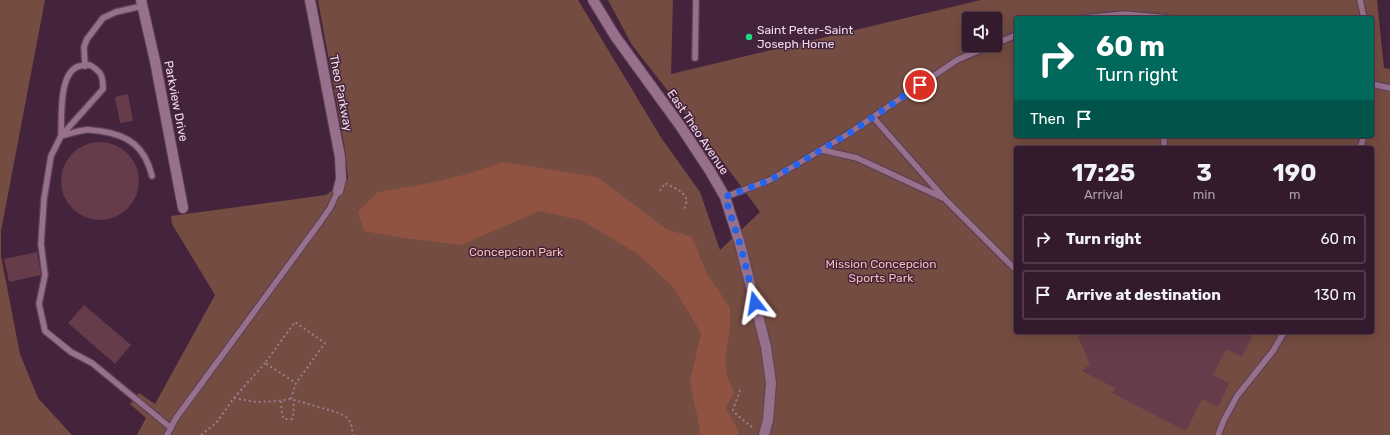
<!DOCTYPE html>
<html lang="en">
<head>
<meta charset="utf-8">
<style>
  body { margin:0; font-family:Rubik,sans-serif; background:#3e2739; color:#f1f3f6; height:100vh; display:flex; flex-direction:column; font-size:15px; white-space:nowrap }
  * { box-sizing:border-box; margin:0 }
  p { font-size:13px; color:#a9a1aa }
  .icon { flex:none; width:22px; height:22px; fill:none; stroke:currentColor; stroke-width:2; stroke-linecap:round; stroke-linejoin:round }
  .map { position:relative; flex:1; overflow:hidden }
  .details { position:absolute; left:1014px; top:146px; width:360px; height:188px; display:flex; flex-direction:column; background:#331a2d; border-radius:4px; box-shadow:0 4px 16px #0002,0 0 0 1px #4e3849 }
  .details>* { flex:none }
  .hud { position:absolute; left:1014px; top:16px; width:360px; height:122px; border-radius:4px; box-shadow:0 4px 16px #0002,0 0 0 1px #4e3849; background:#00695c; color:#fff; overflow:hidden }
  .controls { position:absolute; left:962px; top:12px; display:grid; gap:8px }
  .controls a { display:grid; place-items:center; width:40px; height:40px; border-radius:4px; background:#331a2d; box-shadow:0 4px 16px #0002,0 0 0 1px #4e3849; font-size:20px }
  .pin { position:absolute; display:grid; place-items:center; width:34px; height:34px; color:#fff; margin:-17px; border:2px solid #fff; border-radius:50%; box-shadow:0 1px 4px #0007 }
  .me { position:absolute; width:44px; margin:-22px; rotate:346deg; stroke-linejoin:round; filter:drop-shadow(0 0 3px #0008) }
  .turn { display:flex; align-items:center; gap:14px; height:84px; padding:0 16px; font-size:18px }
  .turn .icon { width:52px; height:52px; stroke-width:2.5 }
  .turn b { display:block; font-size:28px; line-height:34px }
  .then { display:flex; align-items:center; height:38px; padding:0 16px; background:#0003; gap:8px; font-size:15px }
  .eta { display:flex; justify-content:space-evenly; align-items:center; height:68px; text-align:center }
  .eta b { font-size:24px; font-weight:700; line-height:28px }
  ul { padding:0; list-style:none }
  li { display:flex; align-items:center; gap:12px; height:50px; margin:0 8px 6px; padding:0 8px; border:2px solid #4e3849; border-radius:4px }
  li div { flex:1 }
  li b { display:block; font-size:15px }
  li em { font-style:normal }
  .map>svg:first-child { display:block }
  .green { fill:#754c41; fill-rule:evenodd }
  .forest { fill:#915341 }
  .building { fill:#663c4b }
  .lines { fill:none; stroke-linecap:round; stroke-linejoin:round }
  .lane-casing { stroke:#5e4157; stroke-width:8 }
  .street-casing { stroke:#5e4157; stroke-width:12 }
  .secondary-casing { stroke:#5e4157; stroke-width:12 }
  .path { stroke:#987c90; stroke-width:2; stroke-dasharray:2 3; stroke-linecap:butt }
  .lane { stroke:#97708c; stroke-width:5.5 }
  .street { stroke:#97708c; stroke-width:10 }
  .secondary { stroke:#97708c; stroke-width:10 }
  .route { stroke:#2563eb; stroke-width:7; stroke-dasharray:0 12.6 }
  .poi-dot { fill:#20d887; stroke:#44233c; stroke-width:1.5 }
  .labels { text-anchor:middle; stroke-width:3; stroke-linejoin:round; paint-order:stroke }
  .poi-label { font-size:12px; fill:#f2dceb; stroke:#44233c; text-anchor:start }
  .street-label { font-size:12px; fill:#f2dceb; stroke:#44233c }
  .park-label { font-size:12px; fill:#f9bfaf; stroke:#44233c }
</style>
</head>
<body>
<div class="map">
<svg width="1390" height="435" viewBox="0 0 1390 435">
  <rect width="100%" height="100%" fill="#44233c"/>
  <!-- green -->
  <path class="green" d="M 0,0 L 45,0 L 1,231 L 1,256 L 20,354 L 38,398 L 72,435 L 0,435 Z
    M 318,0 L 578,0 L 662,139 L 700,192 L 720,250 L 760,212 L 714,150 L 632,45 L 608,0 L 673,0 L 671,74 L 981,0 L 1377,0 L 1384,68 L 1390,69 L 1390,435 L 137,435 L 146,418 L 130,404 L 139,393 L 155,404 L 215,295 L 172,224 L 171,216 L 326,195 L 348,179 L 345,149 ZM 1016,18 L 1372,18 L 1372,136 L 1016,136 ZM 969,19 L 995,19 L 995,45 L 969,45 ZM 1016,148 L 1372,148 L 1372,332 L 1016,332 Z"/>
  <!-- forest -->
  <path class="forest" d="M 504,162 L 597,177 L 666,229 L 692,237 L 706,272 L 730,308 L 730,328 L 725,359 L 727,375 L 734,393 L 726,408 L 739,432 L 738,435 L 699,435 L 700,430 L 690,382 L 701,333 L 673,287 L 638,254 L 581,220 L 539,211 L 461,245 L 404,238 L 364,231 L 358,212 L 378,192 L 430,183 L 467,174 Z"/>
  <!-- building -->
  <path class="building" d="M 128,94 L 133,121 L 120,123 L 115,97 Z
    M61 181a39 39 0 1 1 78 0a39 39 0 1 1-78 0Z
    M 37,252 L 41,275 L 9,282 L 4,259 Z
    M 84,305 L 131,345 L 115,364 L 68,323 Z
    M 1076,332 L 1254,332 L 1242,357 L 1226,349 L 1213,375 L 1229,383 L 1218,407 L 1202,399 L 1186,431 L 1112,393 L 1115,388 L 1082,371 L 1090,364 Z"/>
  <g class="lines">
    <defs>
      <path id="lane" d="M 1360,0 L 1364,18
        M 1084,18 L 1124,14 L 1168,18
        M 995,44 L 1016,35
        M 695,58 L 696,0
        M 90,65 C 101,72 103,75 103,89 L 61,136 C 62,118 58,71 80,66 C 83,65 87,65 90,65 Z
        M 85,66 L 84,47 L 87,39 L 103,18 L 116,12 L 142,6
        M 1372,84 L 1390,88
        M 873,117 L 946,200 L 1016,270
        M 1164,148 L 1164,136
        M 1360,148 L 1364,136
        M 822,150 L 857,158 L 943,198
        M 152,176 C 145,147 129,135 100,131 C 95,131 90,129 85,130 C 77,131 69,134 61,136 L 51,156 L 44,199 L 41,244 L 45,275 L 39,304 L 45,331 L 71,352 L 92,363 L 171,428
        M 725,197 L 770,180 L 848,134 L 957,60 L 992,45
        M 167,435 L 176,418 L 321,221 L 330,208 L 338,191
        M 1218,435 L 1224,420 L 1237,396 L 1273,351 L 1284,332"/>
      <path id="street" d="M 141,0 L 155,61 L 183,208
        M 310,0 L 340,157 L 341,179 L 338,191"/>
      <path id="secondary" d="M 593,0 L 615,36 L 681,127 L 710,171 L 725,197 L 740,244 L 766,347 L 771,383 L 768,420 L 764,435"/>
    </defs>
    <!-- lane casing -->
    <use href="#lane" class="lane-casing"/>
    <!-- street casing -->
    <use href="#street" class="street-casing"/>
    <!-- secondary casing -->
    <use href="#secondary" class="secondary-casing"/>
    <!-- path -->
    <path class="path" d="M 660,191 L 665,183 L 682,192 L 687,200 L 684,211
      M 740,390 L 733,410 L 737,415 L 752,427
      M 234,398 L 265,363
      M 291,399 L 296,383 L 325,343 L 295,322 L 265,363 L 296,383
      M 281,401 L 282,415 L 284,419 L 292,419 C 295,413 292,407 295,400
      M 201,435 L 216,423 L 234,398 L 256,402 L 278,401 L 291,399 L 339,413 C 351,418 351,423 353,435"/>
    <!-- lane -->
    <use href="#lane" class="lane"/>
    <!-- street -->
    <use href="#street" class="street"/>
    <!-- secondary -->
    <use href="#secondary" class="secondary"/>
  </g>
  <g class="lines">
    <!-- route -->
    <path class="route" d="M 755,303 L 740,244 L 725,197 L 770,180 L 848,134 L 920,85"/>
  </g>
  <!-- markers -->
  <circle class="poi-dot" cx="749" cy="37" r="4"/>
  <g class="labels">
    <!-- poi labels -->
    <g class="poi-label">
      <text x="757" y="34">Saint Peter-Saint<tspan x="757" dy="14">Joseph Home</tspan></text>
    </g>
    <!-- street labels -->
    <g class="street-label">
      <text transform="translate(341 93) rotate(79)" y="4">Theo Parkway</text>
      <text transform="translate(176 101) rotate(79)" y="4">Parkview Drive</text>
      <text transform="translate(698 132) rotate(56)" y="4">East Theo Avenue</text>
    </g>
    <!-- park labels -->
    <g class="park-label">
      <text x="516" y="256">Concepcion Park</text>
      <text x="881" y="268">Mission Concepcion<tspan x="881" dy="14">Sports Park</tspan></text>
    </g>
  </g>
</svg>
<div class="controls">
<a><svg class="icon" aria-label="sound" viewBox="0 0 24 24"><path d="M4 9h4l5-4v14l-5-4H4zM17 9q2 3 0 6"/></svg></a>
</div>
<div class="pin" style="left:920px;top:85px;background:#d93025"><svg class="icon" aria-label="arrive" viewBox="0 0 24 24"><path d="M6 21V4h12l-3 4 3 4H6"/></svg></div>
<svg class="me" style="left:755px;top:303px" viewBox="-20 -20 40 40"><path d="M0-17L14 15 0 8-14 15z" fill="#2563eb" stroke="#fff" stroke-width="4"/></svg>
<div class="hud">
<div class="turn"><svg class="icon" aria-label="right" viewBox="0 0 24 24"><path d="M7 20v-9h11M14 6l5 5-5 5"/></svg><div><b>60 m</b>Turn right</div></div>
<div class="then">Then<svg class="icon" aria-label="arrive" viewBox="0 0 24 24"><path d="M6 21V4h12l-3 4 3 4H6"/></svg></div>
</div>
<section class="details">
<div class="eta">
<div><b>17:25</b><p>Arrival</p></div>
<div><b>3</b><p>min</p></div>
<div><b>190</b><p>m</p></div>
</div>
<ul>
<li><svg class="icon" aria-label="right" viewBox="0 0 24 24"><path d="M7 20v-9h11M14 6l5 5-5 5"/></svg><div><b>Turn right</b></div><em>60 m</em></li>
<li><svg class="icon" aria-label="arrive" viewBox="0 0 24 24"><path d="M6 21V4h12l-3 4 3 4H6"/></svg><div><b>Arrive at destination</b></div><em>130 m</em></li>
</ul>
</section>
</div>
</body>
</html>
